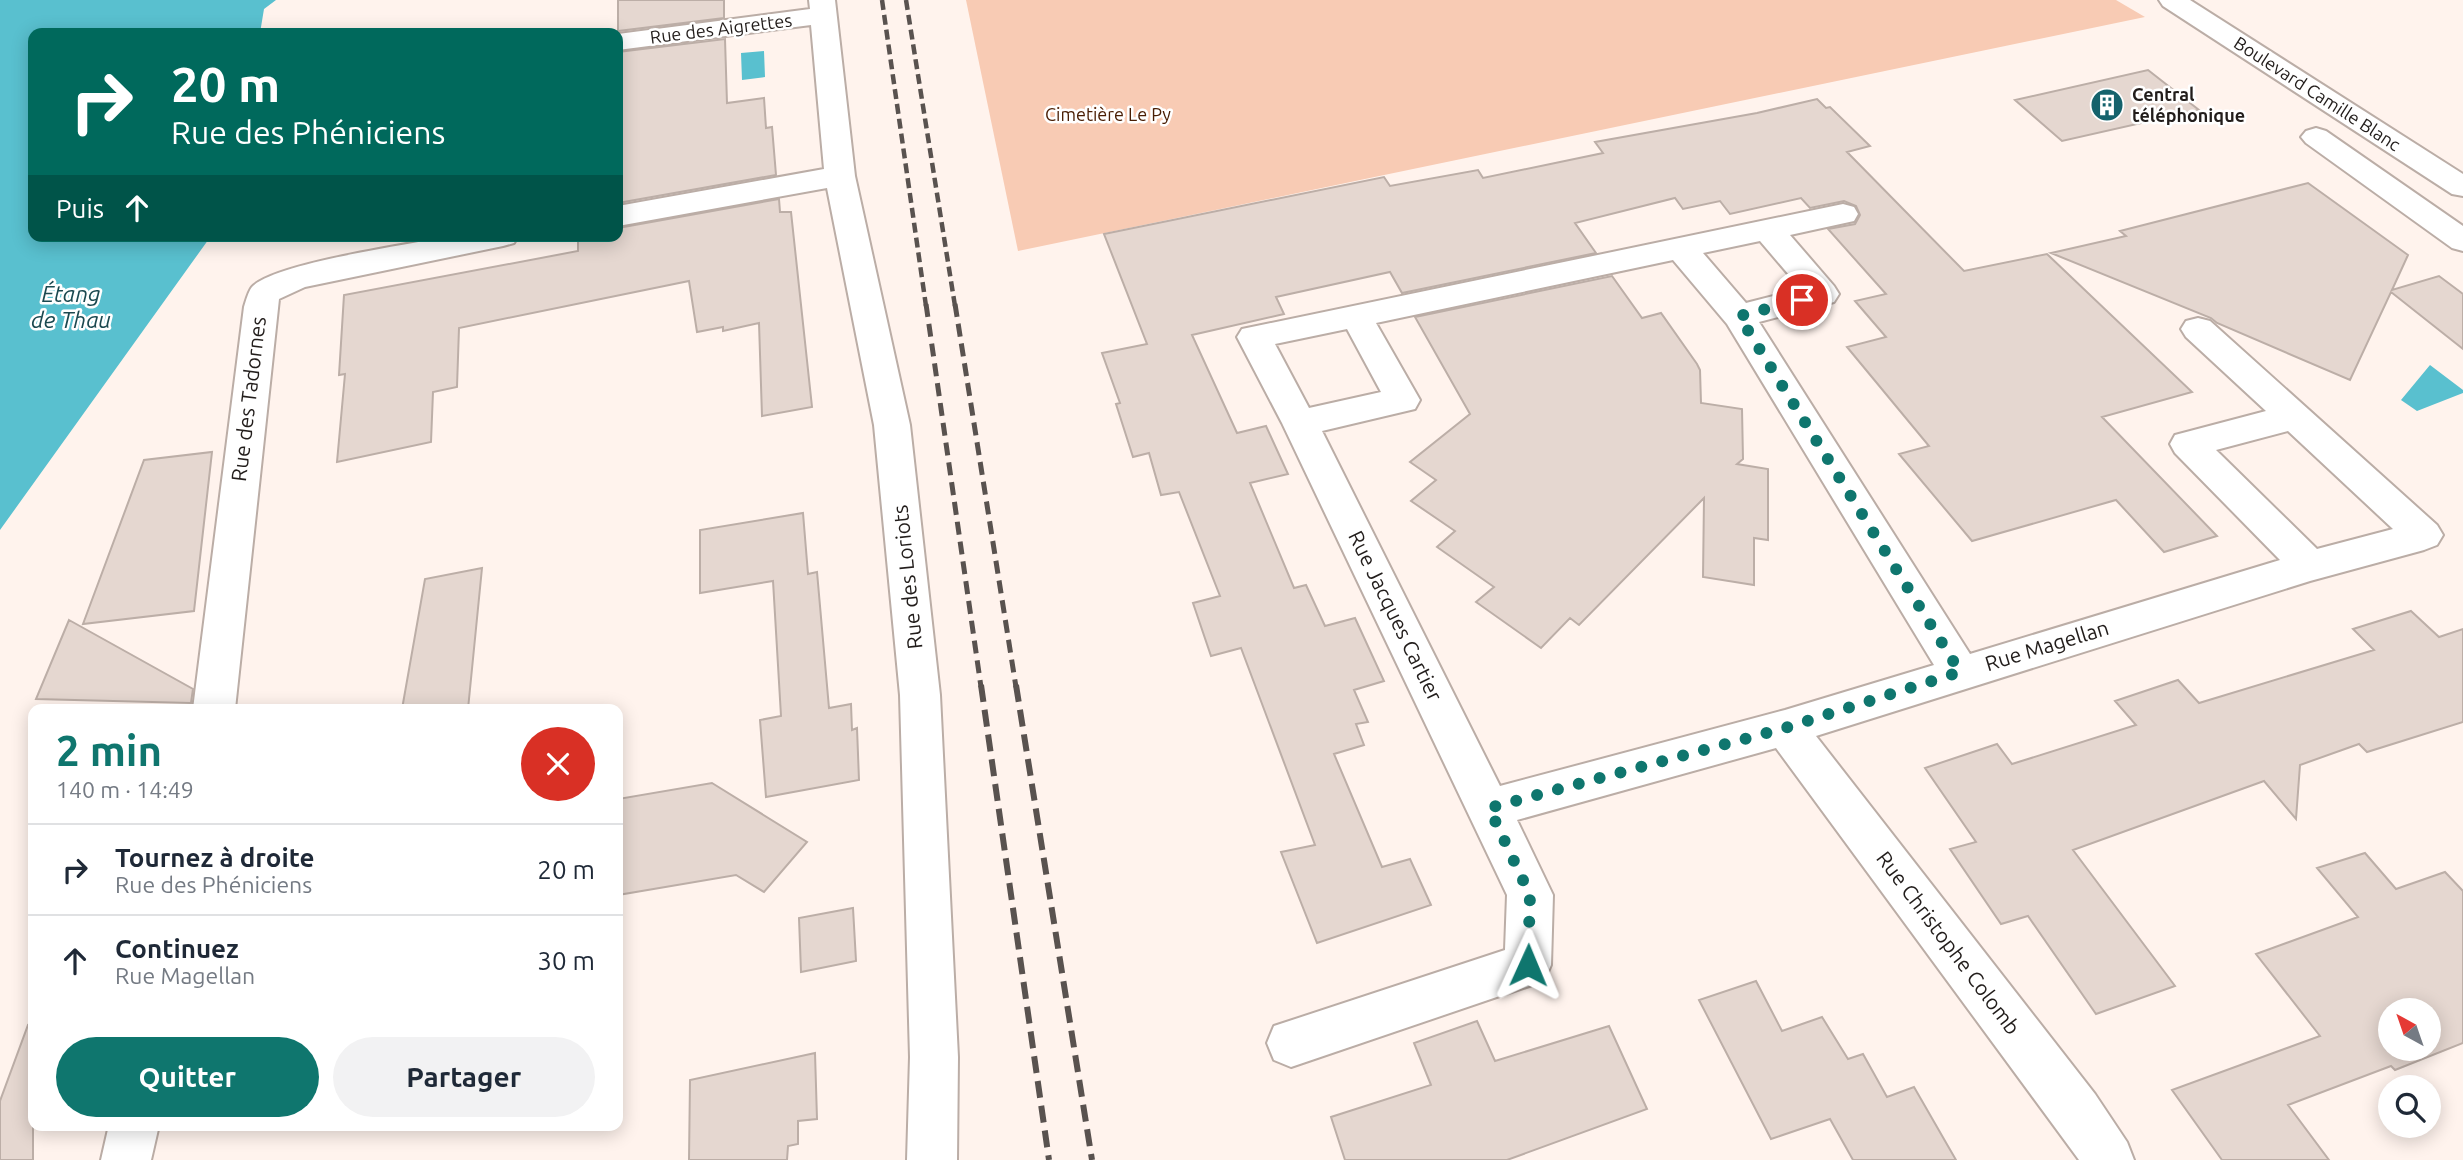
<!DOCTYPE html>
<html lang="fr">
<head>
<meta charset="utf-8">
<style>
  body { margin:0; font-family:Ubuntu,sans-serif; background:#f2f2f3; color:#1f2937; height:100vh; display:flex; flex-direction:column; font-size:26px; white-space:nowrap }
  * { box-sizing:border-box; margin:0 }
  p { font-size:23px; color:#747a83 }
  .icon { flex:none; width:38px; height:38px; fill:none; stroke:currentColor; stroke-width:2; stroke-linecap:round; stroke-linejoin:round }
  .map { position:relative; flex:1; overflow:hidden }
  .panel { position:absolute; left:28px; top:704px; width:595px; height:427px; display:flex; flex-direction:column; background:#fff; border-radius:14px; box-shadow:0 4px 18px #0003 }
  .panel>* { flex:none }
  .banner { position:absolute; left:28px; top:28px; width:595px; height:214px; border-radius:14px; box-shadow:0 4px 18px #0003; background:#00695c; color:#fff; overflow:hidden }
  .needle { width:46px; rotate:320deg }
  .tools { position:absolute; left:2378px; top:998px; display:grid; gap:14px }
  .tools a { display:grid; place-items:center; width:63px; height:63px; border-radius:50%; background:#fff; box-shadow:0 4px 18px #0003; font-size:35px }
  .pin { position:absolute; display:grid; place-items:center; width:60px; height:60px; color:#fff; margin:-30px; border:4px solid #fff; border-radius:50%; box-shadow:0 2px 7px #0007 }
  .me { position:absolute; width:77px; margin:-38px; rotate:1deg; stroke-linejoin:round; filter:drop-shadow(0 0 5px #0008) }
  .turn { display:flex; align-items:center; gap:24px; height:147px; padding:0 28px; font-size:32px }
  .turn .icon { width:91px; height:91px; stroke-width:2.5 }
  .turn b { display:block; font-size:49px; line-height:60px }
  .then { display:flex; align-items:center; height:66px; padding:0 28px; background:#0003; gap:14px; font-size:26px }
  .round { display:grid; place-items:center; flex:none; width:74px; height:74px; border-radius:37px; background:#f2f2f3 }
  .overview { display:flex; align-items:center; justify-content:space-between; height:119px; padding:0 28px }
  h1 { font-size:42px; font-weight:700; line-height:52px; color:#0f766e }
  .primary-button { display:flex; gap:14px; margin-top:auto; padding:14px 28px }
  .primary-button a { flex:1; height:80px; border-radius:42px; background:#0f766e; color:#fff; font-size:28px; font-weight:700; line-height:80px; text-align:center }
  .primary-button a+a { background:#f2f2f3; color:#1f2937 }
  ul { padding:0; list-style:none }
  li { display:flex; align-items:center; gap:21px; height:91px; padding:0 28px; border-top:2px solid #e0e1e3 }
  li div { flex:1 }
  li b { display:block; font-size:26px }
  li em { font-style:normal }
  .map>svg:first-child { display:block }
  .green { fill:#f8cbb4 }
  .water { fill:#59c0cf }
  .building { fill:#e5d7d0; stroke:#bcaea7; stroke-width:2; fill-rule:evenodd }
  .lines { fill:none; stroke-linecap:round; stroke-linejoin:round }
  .minor-casing { stroke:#bbada6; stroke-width:4 }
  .major-casing { stroke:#bbada6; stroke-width:4 }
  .minor { fill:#fff; fill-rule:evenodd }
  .major { fill:#fff; fill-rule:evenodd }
  .rail-far2 { stroke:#59524f; stroke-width:4.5; stroke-dasharray:10 5; stroke-linecap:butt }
  .rail-far1 { stroke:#59524f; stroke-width:5; stroke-dasharray:13 7; stroke-linecap:butt }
  .rail { stroke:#59524f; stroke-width:6; stroke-dasharray:17 8; stroke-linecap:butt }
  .route { stroke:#0f766e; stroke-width:12; stroke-dasharray:0 21.6 }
  .labels { text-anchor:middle; stroke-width:5; stroke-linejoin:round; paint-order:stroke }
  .far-street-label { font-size:18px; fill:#221d1b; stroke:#fff }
  .far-poi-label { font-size:18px; font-weight:bold; fill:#221d1b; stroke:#fff; text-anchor:start }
  .far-park-label { font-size:18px; fill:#491d03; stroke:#fff }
  .street-label { font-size:21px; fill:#221d1b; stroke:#fff }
  .water-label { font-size:23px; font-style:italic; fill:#1b4950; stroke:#fff }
</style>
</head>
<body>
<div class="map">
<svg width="2463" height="1160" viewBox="0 0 2463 1160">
  <rect width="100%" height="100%" fill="#fff3ed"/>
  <!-- green -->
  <path class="green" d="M 966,0 L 2116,0 L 2145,17 L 1018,251 Z"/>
  <!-- water -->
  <path class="water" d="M 0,0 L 276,0 L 264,9 L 260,33 L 33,33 L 33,236 L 211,236 L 0,530 Z
    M 764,51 L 765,77 L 742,80 L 741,53 Z
    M 2430,365 L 2463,390 L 2463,393 L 2417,411 L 2401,400 Z"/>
  <!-- building -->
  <path class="building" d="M 618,0 L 724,0 L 724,18 L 618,31 Z
    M 725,39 L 727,103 L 764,98 L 766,128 L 772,127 L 776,175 L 618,203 L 618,52 Z
    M 2148,70 L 2199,110 L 2062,141 L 2015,100 Z
    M 1817,99 L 1826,108 L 1830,107 L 1870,146 L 1847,152 L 1964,271 L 2047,254 L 2192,392 L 2102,417 L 2217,536 L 2164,552 L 2116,500 L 1972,541 L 1899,454 L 1929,446 L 1847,347 L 1886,337 L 1855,301 L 1886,294 L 1828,229 L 1855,224 L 1860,215 L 1856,206 L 1844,201 L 1810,208 L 1801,198 L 1730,214 L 1720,201 L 1683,209 L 1675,198 L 1575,223 L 1596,253 L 1402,293 L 1390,272 L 1276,297 L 1284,314 L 1192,335 L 1237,433 L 1266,426 L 1288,474 L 1250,483 L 1294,588 L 1306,585 L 1325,626 L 1355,618 L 1384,681 L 1354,690 L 1368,722 L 1356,724 L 1364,745 L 1334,754 L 1382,867 L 1410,859 L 1431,905 L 1317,943 L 1281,852 L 1315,845 L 1241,648 L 1211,656 L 1193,603 L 1220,596 L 1179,492 L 1161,495 L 1149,453 L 1133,457 L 1116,404 L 1120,403 L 1102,353 L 1147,344 L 1104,234 L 1384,177 L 1390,186 L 1478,170 L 1483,178 L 1603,153 L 1595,142 L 1757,113 Z
    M 2308,183 L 2408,255 L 2392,290 L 2439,276 L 2463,294 L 2463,349 L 2391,292 L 2350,380 L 2217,323 L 2211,318 L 2051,253 L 2126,236 L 2120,231 Z
    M 779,199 L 780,212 L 791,212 L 812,407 L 762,416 L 759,323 L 723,331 L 723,327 L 697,332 L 689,281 L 459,328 L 457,387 L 433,392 L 431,442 L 337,462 L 345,374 L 339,375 L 344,295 L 578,251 L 578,238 L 618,236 L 618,228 Z
    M 1612,276 L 1642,318 L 1661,313 L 1697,364 L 1700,370 L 1701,403 L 1742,409 L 1743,459 L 1737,464 L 1768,469 L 1768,540 L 1754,538 L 1754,585 L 1703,577 L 1704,498 L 1579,625 L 1570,618 L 1541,648 L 1476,602 L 1494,587 L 1437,547 L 1455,531 L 1411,501 L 1436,480 L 1410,462 L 1470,414 L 1415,317 Z
    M 212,452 L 194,611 L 83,624 L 144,460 Z
    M 803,513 L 808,574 L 817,572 L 829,708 L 851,704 L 852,730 L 857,728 L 859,780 L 766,797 L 760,720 L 781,716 L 773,581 L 700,593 L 700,530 Z
    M 482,568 L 468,709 L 402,709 L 425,579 Z
    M 2411,611 L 2439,637 L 2463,629 L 2463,722 L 2367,752 L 2359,744 L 2300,765 L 2296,819 L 2264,781 L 2073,850 L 2175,986 L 2096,1014 L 2028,916 L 2001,924 L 1950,849 L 1976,842 L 1925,768 L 1997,744 L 2012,764 L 2136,725 L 2115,701 L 2178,680 L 2199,703 L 2374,650 L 2353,629 Z
    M 69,620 L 193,689 L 191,703 L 36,699 Z
    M 712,783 L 807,842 L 764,892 L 736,875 L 618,895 L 618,799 Z
    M 2365,853 L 2396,889 L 2445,872 L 2463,891 L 2463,1043 L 2395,1070 L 2391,1066 L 2288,1105 L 2329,1160 L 2222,1160 L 2172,1090 L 2320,1036 L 2256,954 L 2358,917 L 2317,868 ZM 2390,1010 L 2429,1010 L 2429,1048 L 2390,1048 Z
    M 853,908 L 856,961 L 801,972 L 799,918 Z
    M 1756,981 L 1782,1031 L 1822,1017 L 1848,1059 L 1863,1054 L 1887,1097 L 1914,1087 L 1956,1160 L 1853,1160 L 1830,1119 L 1771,1139 L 1699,1000 Z
    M 1477,1021 L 1495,1061 L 1609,1026 L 1647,1109 L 1507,1160 L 1345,1160 L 1331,1117 L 1431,1085 L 1414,1043 Z
    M 28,1025 L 33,1026 L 33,1160 L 0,1160 L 0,1101 Z
    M 815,1053 L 817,1119 L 798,1121 L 798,1144 L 788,1146 L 787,1160 L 689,1160 L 690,1080 Z"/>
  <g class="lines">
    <defs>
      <path id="minor" d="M 809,0 L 835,0 L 855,176 L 910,425 L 940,695 L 958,1057 L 957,1160 L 907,1160 L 910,1057 L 900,695 L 874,425 L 827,188 L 618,226 L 618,206 L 824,169 L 811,25 L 618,50 L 618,34 L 810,9 Z
        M 2316,128 L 2326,131 L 2463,226 L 2463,251 L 2452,248 L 2306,143 L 2301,137 L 2306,131 Z
        M 1843,204 L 1854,207 L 1858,214 L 1854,221 L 1790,235 L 1834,286 L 1839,294 L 1834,302 L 1759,322 L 1970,654 L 2280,560 L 2175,453 L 2170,444 L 2175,435 L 2266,411 L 2186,337 L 2181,329 L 2186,321 L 2198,318 L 2210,321 L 2437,525 L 2443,535 L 2437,545 L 2424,550 L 2310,581 L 1816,736 L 2095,1094 L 2127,1142 L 2134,1160 L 2079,1160 L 1776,748 L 1517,820 L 1553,895 L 1551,965 L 1544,981 L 1291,1067 L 1274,1060 L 1267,1043 L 1274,1026 L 1505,950 L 1507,895 L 1282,423 L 1237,337 L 1242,329 ZM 1760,241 L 1801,289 L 1746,303 L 1703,253 ZM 1673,260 L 1727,324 L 1934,665 L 1785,710 L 1500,786 L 1322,431 L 1415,409 L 1420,400 L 1376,323 ZM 1347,329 L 1381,392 L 1309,408 L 1275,344 ZM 2288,431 L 2393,529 L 2317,549 L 2216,450 Z
        M 451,236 L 518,236 L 514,243 L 503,246 L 305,287 L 279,299 L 235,709 L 193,709 L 244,307 C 246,301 248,292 252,287 C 274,263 413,244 451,236 Z
        M 109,1125 L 159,1125 L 151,1160 L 101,1160 Z"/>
      <path id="major" d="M 2159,0 L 2190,0 L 2463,174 L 2463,196 L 2452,194 L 2163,6 Z"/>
    </defs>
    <!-- minor casing -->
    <use href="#minor" class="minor-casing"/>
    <!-- major casing -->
    <use href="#major" class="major-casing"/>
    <!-- minor -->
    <use href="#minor" class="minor"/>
    <!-- major -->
    <use href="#major" class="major"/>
    <!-- rail-far2 -->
    <path class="rail-far2" d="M 882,0 L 926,306
      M 906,0 L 955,306"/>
    <!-- rail-far1 -->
    <path class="rail-far1" d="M 926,304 L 981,687
      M 955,304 L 1016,687"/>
    <!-- rail -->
    <path class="rail" d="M 981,685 L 1049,1160
      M 1016,685 L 1092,1160"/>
  </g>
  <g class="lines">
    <!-- route -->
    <path class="route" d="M 1528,965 L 1530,895 L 1489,808 L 1785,728 L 1960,672 L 1739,316 L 1802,300"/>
  </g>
  <!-- icons -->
  <defs>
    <symbol id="building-disc" viewBox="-11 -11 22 22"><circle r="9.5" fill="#14626c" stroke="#fff"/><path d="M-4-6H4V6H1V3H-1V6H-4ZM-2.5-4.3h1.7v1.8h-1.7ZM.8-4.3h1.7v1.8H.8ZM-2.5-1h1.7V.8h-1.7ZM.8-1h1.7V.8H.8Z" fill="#fff"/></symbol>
  </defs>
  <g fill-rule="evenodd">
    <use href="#building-disc" x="2088" y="86" width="38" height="38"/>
  </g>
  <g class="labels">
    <!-- far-street labels -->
    <g class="far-street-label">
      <text transform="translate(721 29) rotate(-7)" y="6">Rue des Aigrettes</text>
      <text transform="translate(2317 94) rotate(33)" y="6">Boulevard Camille Blanc</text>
    </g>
    <!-- far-poi labels -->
    <g class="far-poi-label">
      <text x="2132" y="101">Central<tspan x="2132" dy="21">téléphonique</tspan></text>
    </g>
    <!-- far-park labels -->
    <g class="far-park-label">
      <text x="1108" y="121">Cimetière Le Py</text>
    </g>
    <!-- street labels -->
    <g class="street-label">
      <text transform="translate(249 399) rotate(-83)" y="7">Rue des Tadornes</text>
      <text transform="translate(908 577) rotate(-96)" y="7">Rue des Loriots</text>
      <text transform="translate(1395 616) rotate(64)" y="7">Rue Jacques Cartier</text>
      <text transform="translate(2047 646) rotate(-17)" y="7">Rue Magellan</text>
      <text transform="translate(1948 943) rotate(53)" y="7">Rue Christophe Colomb</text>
    </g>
    <!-- water labels -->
    <g class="water-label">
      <text x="71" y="302">Étang<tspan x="71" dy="26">de Thau</tspan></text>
    </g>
  </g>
</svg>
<div class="tools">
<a><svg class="needle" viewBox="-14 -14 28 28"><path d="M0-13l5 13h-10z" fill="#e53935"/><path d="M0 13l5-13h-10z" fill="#747a83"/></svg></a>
<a><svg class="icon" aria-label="search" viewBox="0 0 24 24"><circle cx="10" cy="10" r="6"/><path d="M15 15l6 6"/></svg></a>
</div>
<div class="pin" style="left:1802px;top:300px;background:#d93025"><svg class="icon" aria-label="arrive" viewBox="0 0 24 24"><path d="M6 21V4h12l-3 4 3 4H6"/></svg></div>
<svg class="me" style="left:1528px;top:965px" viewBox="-20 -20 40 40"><path d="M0-17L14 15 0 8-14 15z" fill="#0f766e" stroke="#fff" stroke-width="4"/></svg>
<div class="banner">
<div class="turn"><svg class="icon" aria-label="right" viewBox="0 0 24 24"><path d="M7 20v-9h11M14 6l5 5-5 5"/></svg><div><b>20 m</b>Rue des Phéniciens</div></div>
<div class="then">Puis<svg class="icon" aria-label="ahead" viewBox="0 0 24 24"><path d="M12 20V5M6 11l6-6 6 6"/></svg></div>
</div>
<section class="panel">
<div class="overview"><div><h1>2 min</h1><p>140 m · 14:49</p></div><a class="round" style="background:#d93025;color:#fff"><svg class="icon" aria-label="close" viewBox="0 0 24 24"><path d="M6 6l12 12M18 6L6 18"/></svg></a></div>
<ul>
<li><svg class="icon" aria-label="right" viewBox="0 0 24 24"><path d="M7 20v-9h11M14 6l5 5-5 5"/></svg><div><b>Tournez à droite</b><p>Rue des Phéniciens</p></div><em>20 m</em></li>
<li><svg class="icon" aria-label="ahead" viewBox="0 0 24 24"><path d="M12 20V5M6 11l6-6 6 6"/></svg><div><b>Continuez</b><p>Rue Magellan</p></div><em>30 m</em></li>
</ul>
<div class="primary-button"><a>Quitter</a><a>Partager</a></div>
</section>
</div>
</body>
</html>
